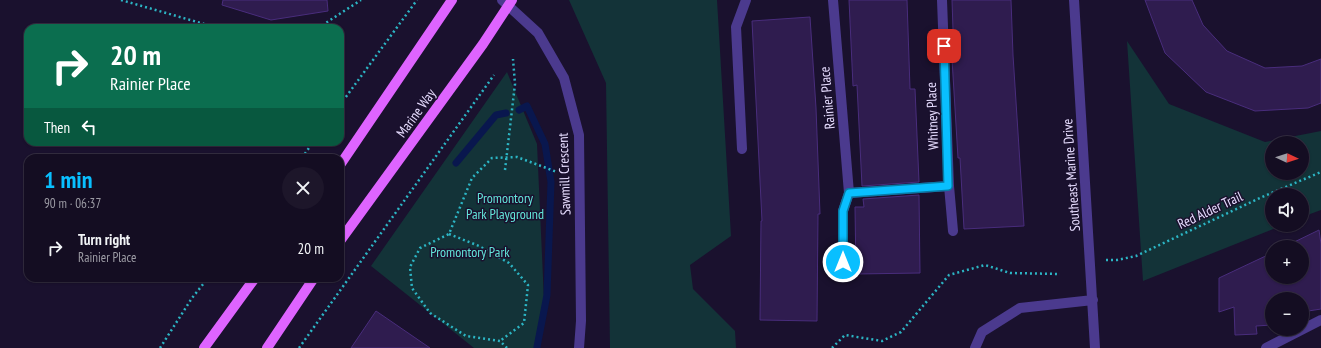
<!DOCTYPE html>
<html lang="en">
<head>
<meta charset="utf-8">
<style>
  body { margin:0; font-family:"PT Sans Narrow",sans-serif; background:#1d162a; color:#f1f3f6; height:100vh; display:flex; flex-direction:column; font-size:15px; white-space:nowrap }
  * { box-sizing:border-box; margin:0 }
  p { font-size:13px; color:#9d9ca5 }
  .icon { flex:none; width:22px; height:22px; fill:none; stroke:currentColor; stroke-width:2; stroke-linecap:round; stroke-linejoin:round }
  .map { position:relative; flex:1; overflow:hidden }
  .side { position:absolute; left:24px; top:154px; width:320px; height:128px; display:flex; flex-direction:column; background:#140d22; border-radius:12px; box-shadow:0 1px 3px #0004,0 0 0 1px #332d40 }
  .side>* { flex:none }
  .top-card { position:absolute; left:24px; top:24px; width:320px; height:122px; border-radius:12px; box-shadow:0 1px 3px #0004,0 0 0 1px #332d40; background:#0b6e4f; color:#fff; overflow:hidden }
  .needle { width:26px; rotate:94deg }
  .buttons { position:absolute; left:1265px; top:136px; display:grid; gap:8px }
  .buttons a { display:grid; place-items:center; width:44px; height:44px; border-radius:50%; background:#140d22; box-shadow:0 1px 3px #0004,0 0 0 1px #332d40; font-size:20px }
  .pin { position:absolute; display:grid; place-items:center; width:34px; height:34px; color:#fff; margin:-17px; border-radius:8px; box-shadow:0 2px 6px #0006 }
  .me { position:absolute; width:44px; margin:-22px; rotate:0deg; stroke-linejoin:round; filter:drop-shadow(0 0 3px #0008) }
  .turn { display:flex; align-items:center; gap:14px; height:84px; padding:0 20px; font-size:18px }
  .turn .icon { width:52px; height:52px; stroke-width:2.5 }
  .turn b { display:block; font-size:28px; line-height:34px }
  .then { display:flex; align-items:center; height:38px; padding:0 20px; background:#0003; gap:8px; font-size:15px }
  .round { display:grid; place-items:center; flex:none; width:42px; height:42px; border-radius:21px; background:#1d162a }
  .summary { display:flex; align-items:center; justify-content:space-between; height:68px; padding:0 20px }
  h1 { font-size:24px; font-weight:700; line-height:30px; color:#09bfff }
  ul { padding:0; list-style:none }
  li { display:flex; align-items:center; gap:12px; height:52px; padding:0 20px }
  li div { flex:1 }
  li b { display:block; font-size:15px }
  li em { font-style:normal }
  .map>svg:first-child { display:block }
  .green { fill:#133338; fill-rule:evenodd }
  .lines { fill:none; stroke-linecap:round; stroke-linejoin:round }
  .stream { stroke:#09174e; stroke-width:7 }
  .building { fill:#2f1c4f; stroke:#492d7c }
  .path { stroke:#2cb5c4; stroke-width:2.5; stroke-dasharray:2 3; stroke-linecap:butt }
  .minor { stroke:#4b3a8e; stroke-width:10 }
  .major { stroke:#de64ff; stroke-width:10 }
  .route-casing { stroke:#067ca6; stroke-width:10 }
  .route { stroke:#09bfff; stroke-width:7 }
  .labels { text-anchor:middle; stroke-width:3; stroke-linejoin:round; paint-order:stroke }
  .street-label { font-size:14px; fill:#e7ddff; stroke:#1a112e }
  .park-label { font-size:14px; fill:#63e6da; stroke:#1a112e }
</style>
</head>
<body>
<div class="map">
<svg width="1321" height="348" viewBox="0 0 1321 348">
  <rect width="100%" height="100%" fill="#1a112e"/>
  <!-- green -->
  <path class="green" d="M 569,0 L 717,0 L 731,236 L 690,265 L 693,289 L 735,331 L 736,348 L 610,348 L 606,83 Z
    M 1127,41 L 1169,104 L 1265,142 L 1321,131 L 1321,210 L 1302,217 L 1302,195 L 1272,195 L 1272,225 L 1283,225 L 1143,281 ZM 1272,143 L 1302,143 L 1302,173 L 1272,173 Z
    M 507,72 L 537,144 L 545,322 L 537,348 L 474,348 L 371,266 Z"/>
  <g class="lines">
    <!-- stream -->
    <path class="stream" d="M 519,110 L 527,106 L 545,144 L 551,182 L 547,295 L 537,347
      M 456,163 L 496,115 L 506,113"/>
  </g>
  <!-- building -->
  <path class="building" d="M 223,0 L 327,0 L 328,11 L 271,20 L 222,5 Z
    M 849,0 L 907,0 L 910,89 L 915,89 L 919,182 L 862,186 L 857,85 L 853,86 Z
    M 952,0 L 1011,0 L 1013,55 L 1024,226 L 964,229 L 960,158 L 958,158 L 952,59 L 954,59 Z
    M 1145,0 L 1192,0 L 1203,25 L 1227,51 L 1265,68 L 1302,66 L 1321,59 L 1321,103 L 1308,108 L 1255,111 L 1206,92 L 1165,53 Z
    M 810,17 L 816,108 L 820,214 L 818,214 L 817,321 L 760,320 L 761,221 L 762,221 L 752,21 Z
    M 919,195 L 920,273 L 856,274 L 855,207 L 864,207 L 863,199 Z
    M 1319,230 L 1321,244 L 1321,309 L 1302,312 L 1302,299 L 1272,299 L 1272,325 L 1256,326 L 1257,334 L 1235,335 L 1234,307 L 1219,312 L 1219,278 L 1272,253 L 1272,277 L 1302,277 L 1302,247 L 1284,247 Z
    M 376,311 L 430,348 L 351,348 Z"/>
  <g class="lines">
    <!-- path -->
    <path class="path" d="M 121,0 L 218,28
      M 318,28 L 361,0
      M 340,105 L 417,0
      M 302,158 L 313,142
      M 505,170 L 515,84 L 513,59
      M 449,234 L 479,246 L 509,263 L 528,285 L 524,323 L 500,341
      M 1106,260 L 1117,260 L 1136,256 L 1262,197 L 1321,172
      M 160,348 L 192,298 L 208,278
      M 299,348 L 494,75
      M 507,348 L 500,341 L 466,336 L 430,313 L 412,288 L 410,267 L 420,248 L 449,234 L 472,178 L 492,158 L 517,157 L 557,172
      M 832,348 L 845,335 L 882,341 L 901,332 L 949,275 L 985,265 L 1010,273 L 1060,274"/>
    <!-- minor -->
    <path class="minor" d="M 502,0 L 538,33 L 564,78 L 579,135 L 581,321 L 579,348
      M 833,0 L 849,193 L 843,211 L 843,262
      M 942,0 L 949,186 L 953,231
      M 1074,0 L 1095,348
      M 742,149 L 736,27 L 746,0
      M 849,193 L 949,186
      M 975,348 L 982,332 L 1020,308 L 1093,300
      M 1266,348 L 1321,320"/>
    <!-- major -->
    <path class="major" d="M 340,165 L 452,0
      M 340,241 L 483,44 L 512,0
      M 204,348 L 255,278
      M 267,348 L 314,278"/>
  </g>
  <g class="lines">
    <defs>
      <path id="route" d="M 843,262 L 843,211 L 849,193 L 948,186 L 944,46"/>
    </defs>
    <!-- route casing -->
    <use href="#route" class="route-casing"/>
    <!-- route -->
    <use href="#route" class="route"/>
  </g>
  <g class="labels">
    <!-- street labels -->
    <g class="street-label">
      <text transform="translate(827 98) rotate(-95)" y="5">Rainier Place</text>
      <text transform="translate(416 113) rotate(-54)" y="5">Marine Way</text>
      <text transform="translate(932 116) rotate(-92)" y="5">Whitney Place</text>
      <text transform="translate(564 174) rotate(-92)" y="5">Sawmill Crescent</text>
      <text transform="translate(1071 175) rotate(-94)" y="5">Southeast Marine Drive</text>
      <text transform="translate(1210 210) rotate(-25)" y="5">Red Alder Trail</text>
    </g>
    <!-- park labels -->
    <g class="park-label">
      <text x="505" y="203">Promontory<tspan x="505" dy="16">Park Playground</tspan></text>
      <text x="470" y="257">Promontory Park</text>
    </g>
  </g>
</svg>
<div class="buttons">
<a><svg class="needle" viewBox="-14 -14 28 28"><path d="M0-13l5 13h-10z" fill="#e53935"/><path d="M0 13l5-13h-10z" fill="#9d9ca5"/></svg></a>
<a><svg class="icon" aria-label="sound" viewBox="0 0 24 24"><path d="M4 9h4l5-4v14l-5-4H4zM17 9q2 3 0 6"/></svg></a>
<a>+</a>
<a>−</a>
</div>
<div class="pin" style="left:944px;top:46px;background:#d93025"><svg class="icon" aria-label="arrive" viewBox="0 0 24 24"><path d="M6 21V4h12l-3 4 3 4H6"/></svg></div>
<svg class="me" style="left:843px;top:262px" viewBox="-20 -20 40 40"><circle r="17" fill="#09bfff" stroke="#fff" stroke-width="3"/><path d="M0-11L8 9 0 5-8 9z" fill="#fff"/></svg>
<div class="top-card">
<div class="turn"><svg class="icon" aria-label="right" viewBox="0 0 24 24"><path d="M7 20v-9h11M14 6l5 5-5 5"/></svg><div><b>20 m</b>Rainier Place</div></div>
<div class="then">Then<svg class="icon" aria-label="left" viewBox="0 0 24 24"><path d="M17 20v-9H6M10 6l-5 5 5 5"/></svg></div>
</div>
<section class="side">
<div class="summary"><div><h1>1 min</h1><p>90 m · 06:37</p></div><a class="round"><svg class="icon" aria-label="close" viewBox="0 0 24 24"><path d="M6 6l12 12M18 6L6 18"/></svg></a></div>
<ul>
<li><svg class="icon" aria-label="right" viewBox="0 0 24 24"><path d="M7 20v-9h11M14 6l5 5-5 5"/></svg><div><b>Turn right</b><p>Rainier Place</p></div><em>20 m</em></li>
</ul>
</section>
</div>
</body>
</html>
